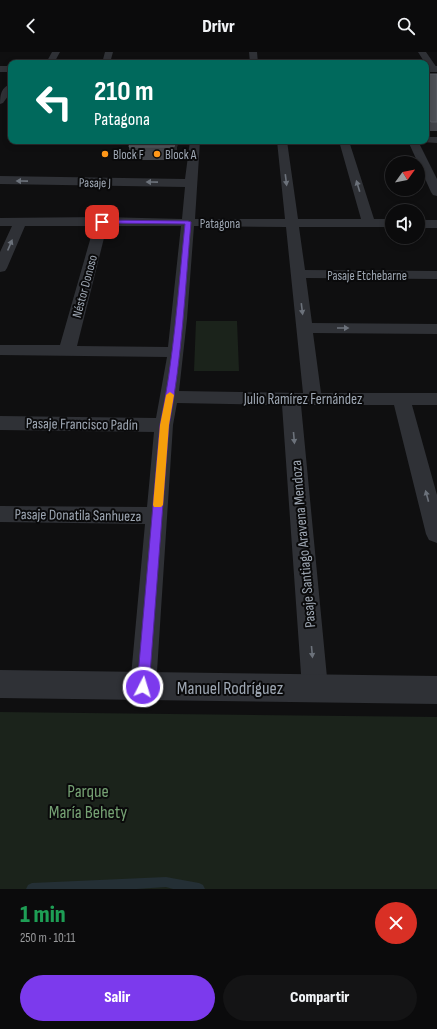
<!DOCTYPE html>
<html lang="es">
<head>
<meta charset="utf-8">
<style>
  body { margin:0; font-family:"Sofia Sans Condensed",sans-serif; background:#141415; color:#f1f3f6; height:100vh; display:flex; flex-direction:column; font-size:15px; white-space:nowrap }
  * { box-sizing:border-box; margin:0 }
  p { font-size:13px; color:#9a9b9d }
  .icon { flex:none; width:22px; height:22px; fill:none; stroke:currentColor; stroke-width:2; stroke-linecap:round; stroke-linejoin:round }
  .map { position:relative; height:837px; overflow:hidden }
  .panel { display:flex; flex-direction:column; background:#0b0b0c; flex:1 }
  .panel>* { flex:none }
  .hud { position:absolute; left:8px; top:8px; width:421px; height:84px; border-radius:8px; box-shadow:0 2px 6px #0003,0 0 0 1px #2b2b2d; background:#00695c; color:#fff; overflow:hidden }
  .needle { width:26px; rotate:57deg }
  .controls { position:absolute; left:385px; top:104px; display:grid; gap:8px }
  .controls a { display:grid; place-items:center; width:40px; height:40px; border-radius:50%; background:#0b0b0c; box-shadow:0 2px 6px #0003,0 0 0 1px #2b2b2d; font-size:20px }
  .pin { position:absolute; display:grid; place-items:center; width:34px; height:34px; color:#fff; margin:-17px; border-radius:8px; box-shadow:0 2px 6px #0006 }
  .me { position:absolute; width:44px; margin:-22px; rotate:5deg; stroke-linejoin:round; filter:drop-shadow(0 0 3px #0008) }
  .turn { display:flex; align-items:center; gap:14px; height:84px; padding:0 20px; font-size:18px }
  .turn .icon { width:52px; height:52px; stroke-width:2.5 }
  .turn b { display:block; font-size:28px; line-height:34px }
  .round { display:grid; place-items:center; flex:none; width:42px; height:42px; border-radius:21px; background:#141415 }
  .overview { display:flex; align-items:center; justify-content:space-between; height:68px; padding:0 20px }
  h1 { font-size:24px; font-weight:800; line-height:30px; color:#1e9e55 }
  .cta { display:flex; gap:8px; margin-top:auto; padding:8px 20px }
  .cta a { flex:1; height:46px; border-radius:24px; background:#7c3aed; color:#fff; font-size:16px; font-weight:800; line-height:46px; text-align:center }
  .cta a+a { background:#141415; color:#f1f3f6 }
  header { display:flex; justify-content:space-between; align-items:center; height:52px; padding:0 20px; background:#0b0b0c; font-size:18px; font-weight:800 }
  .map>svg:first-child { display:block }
  .green { fill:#1b231b }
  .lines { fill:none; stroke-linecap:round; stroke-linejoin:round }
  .stream { fill:#242f35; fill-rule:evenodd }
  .minor { fill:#2f3136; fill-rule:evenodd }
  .tertiary { fill:#2f3136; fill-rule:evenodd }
  .wall { fill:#424449 }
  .shaded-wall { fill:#292b2d }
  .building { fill:#4c4f54; stroke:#595d63 }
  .oneway { fill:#6c727b }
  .route { fill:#7c3aed; stroke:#51269a }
  .slow { fill:#f59e0b }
  .poi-dot { fill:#ff9718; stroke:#0a0a0b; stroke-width:1.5 }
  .labels { text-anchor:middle; stroke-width:4; stroke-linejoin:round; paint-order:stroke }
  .far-poi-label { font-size:13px; fill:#9ea7b3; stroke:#0a0a0b; text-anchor:start }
  .far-street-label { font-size:13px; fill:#9ea7b3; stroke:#0a0a0b }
  .street-label { font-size:15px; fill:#9ea7b3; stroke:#0a0a0b }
  .near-street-label { font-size:18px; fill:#9ea7b3; stroke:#0a0a0b }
  .near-park-label { font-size:18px; fill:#75a173; stroke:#0a0a0b }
</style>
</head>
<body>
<header><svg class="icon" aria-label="back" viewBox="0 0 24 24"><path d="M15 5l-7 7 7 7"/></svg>Drivr<svg class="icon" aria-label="search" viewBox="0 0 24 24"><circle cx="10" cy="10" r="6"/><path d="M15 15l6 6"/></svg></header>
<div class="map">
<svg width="437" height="837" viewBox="0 0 437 837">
  <rect width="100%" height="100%" fill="#0f0f10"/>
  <!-- green -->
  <path class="green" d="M 196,269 L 237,269 L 239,319 L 194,319 Z
    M 0,660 L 437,665 L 437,837 L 0,837 Z"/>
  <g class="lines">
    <!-- stream -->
    <path class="stream" d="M 166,825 L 199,831 L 203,833 L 205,837 L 173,837 L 166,835 L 137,837 L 26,837 L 28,833 L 32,831 Z"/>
    <!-- minor -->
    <path class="minor" d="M 52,0 L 60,0 L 54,11 L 46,11 Z
      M 105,0 L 113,0 L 110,11 L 102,11 Z
      M 249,0 L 257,0 L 258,11 L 250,11 Z
      M 418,0 L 426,0 L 437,16 L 436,19 L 430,19 Z
      M 11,32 L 11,40 L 3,51 L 0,52 C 0,43 1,35 11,32 Z
      M 426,85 L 437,85 L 437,91 L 422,90 L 421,89 L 426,89 Z
      M 190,89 L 200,89 L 195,167 L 285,167 L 277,89 L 287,89 L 298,167 L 361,167 L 339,89 L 349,89 L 374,167 L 392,167 L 392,175 L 299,175 L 305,218 L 437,219 L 437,227 L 306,226 L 312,271 L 437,272 L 437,282 L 313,281 L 321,341 L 437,341 L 437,353 L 412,353 L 437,443 L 437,491 L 429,488 L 426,482 L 394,353 L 301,353 L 328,636 L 324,645 L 315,649 L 306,645 L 302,636 L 282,353 L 177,351 L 173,373 L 156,635 L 152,644 L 143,648 L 134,644 L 130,635 L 145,472 L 0,470 L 0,454 L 147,455 L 154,380 L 0,378 L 0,364 L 156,366 L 167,305 L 0,303 L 0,293 L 60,293 L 94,174 L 25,174 L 7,216 L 5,219 L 0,220 L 0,200 L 12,174 L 0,174 L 0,166 L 102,165 L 182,167 L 185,135 L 0,132 L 0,124 L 185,127 ZM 107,174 L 181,174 L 168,295 L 77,294 ZM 194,174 L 286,175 L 303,341 L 179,339 L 187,267 Z
      M 408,89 L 418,89 L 437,127 L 437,144 L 433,143 L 431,140 Z
      M 418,168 L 437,168 L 437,176 L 418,176 Z"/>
    <!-- tertiary -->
    <path class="tertiary" d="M 0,14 L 11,14 L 11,20 L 0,20 Z
      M 426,14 L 437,14 L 437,20 L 426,20 Z
      M 0,618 L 437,624 L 437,652 L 0,646 Z"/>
  </g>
  <!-- wall -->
  <path class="wall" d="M 426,22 L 437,22 L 437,79 L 429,79 L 426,73 Z
    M 130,89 L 178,89 L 175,108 L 130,108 L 129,95 Z"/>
  <!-- shaded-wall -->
  <path class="shaded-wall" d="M 175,89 L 178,89 L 175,108 L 174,95 Z"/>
  <!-- building -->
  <path class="building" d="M 426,22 L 437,22 L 437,70 L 431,70 L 426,62 Z
    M 130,89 L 175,89 L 174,95 L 129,95 Z"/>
  <!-- one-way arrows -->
  <defs><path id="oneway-solid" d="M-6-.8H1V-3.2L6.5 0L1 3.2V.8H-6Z"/></defs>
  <g class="oneway">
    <use href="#oneway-solid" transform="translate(286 128) rotate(83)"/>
    <use href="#oneway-solid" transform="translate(22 129) rotate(-179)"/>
    <use href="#oneway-solid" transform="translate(152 130) rotate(-179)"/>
    <use href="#oneway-solid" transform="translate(358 134) rotate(-107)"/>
    <use href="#oneway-solid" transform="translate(10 193) rotate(-67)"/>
    <use href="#oneway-solid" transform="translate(302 257) rotate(83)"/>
    <use href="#oneway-solid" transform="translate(343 276)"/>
    <use href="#oneway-solid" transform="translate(294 386) rotate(85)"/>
    <use href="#oneway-solid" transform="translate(427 444) rotate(-105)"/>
    <use href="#oneway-solid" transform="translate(312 600) rotate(85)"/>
  </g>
  <!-- route -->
  <path class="route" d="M 100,168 L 188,169 L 191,170 C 185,238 182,306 169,373 L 149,635 L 147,639 L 143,641 L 139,639 L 137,635 L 160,373 C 174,307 178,239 185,172 L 102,171 L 100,171 Z"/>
  <!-- slow -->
  <path class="slow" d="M 170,340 L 174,343 L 169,373 L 163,453 L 161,455 L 154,455 L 153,453 L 160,373 L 166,343 Z"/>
  <!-- markers -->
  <g class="poi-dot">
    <circle cx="105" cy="102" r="4"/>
    <circle cx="157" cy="102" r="4"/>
  </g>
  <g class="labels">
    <!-- far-poi labels -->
    <g class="far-poi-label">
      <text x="113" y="107">Block F</text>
      <text x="165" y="107">Block A</text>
    </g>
    <!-- far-street labels -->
    <g class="far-street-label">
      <text transform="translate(95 130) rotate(1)" y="5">Pasaje J</text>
      <text x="220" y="176">Patagona</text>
      <text x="367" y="228">Pasaje Etchebarne</text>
      <text transform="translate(84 234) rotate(-75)" y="5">Néstor Donoso</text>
    </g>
    <!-- street labels -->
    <g class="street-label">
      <text x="303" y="352">Julio Ramírez Fernández</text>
      <text transform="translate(82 372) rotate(1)" y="5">Pasaje Francisco Padín</text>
      <text transform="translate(78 463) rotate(1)" y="5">Pasaje Donatila Sanhueza</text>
      <text transform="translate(303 492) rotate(-95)" y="5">Pasaje Santiago Aravena Mendoza</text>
    </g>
    <!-- near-street labels -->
    <g class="near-street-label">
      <text x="230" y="642">Manuel Rodríguez</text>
    </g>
    <!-- near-park labels -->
    <g class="near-park-label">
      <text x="88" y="745">Parque<tspan x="88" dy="21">María Behety</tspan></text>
    </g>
  </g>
</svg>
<div class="controls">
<a><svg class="needle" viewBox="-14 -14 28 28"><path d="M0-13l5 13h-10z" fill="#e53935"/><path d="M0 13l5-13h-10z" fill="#9a9b9d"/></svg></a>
<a><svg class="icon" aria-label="sound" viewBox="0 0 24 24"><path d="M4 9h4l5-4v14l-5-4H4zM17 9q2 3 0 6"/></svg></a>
</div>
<div class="pin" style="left:102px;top:170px;background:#d93025"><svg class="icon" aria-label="arrive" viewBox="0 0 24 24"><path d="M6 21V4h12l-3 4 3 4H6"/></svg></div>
<svg class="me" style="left:143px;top:635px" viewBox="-20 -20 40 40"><circle r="17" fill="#7c3aed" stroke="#fff" stroke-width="3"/><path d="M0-11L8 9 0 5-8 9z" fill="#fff"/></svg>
<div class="hud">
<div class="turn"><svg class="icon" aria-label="left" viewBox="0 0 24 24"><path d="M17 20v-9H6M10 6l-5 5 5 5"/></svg><div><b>210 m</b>Patagona</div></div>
</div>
</div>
<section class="panel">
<div class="overview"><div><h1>1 min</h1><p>250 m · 10:11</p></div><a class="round" style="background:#d93025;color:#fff"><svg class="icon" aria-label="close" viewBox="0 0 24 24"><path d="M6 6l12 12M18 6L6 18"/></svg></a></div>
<div class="cta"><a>Salir</a><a>Compartir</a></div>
</section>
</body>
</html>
